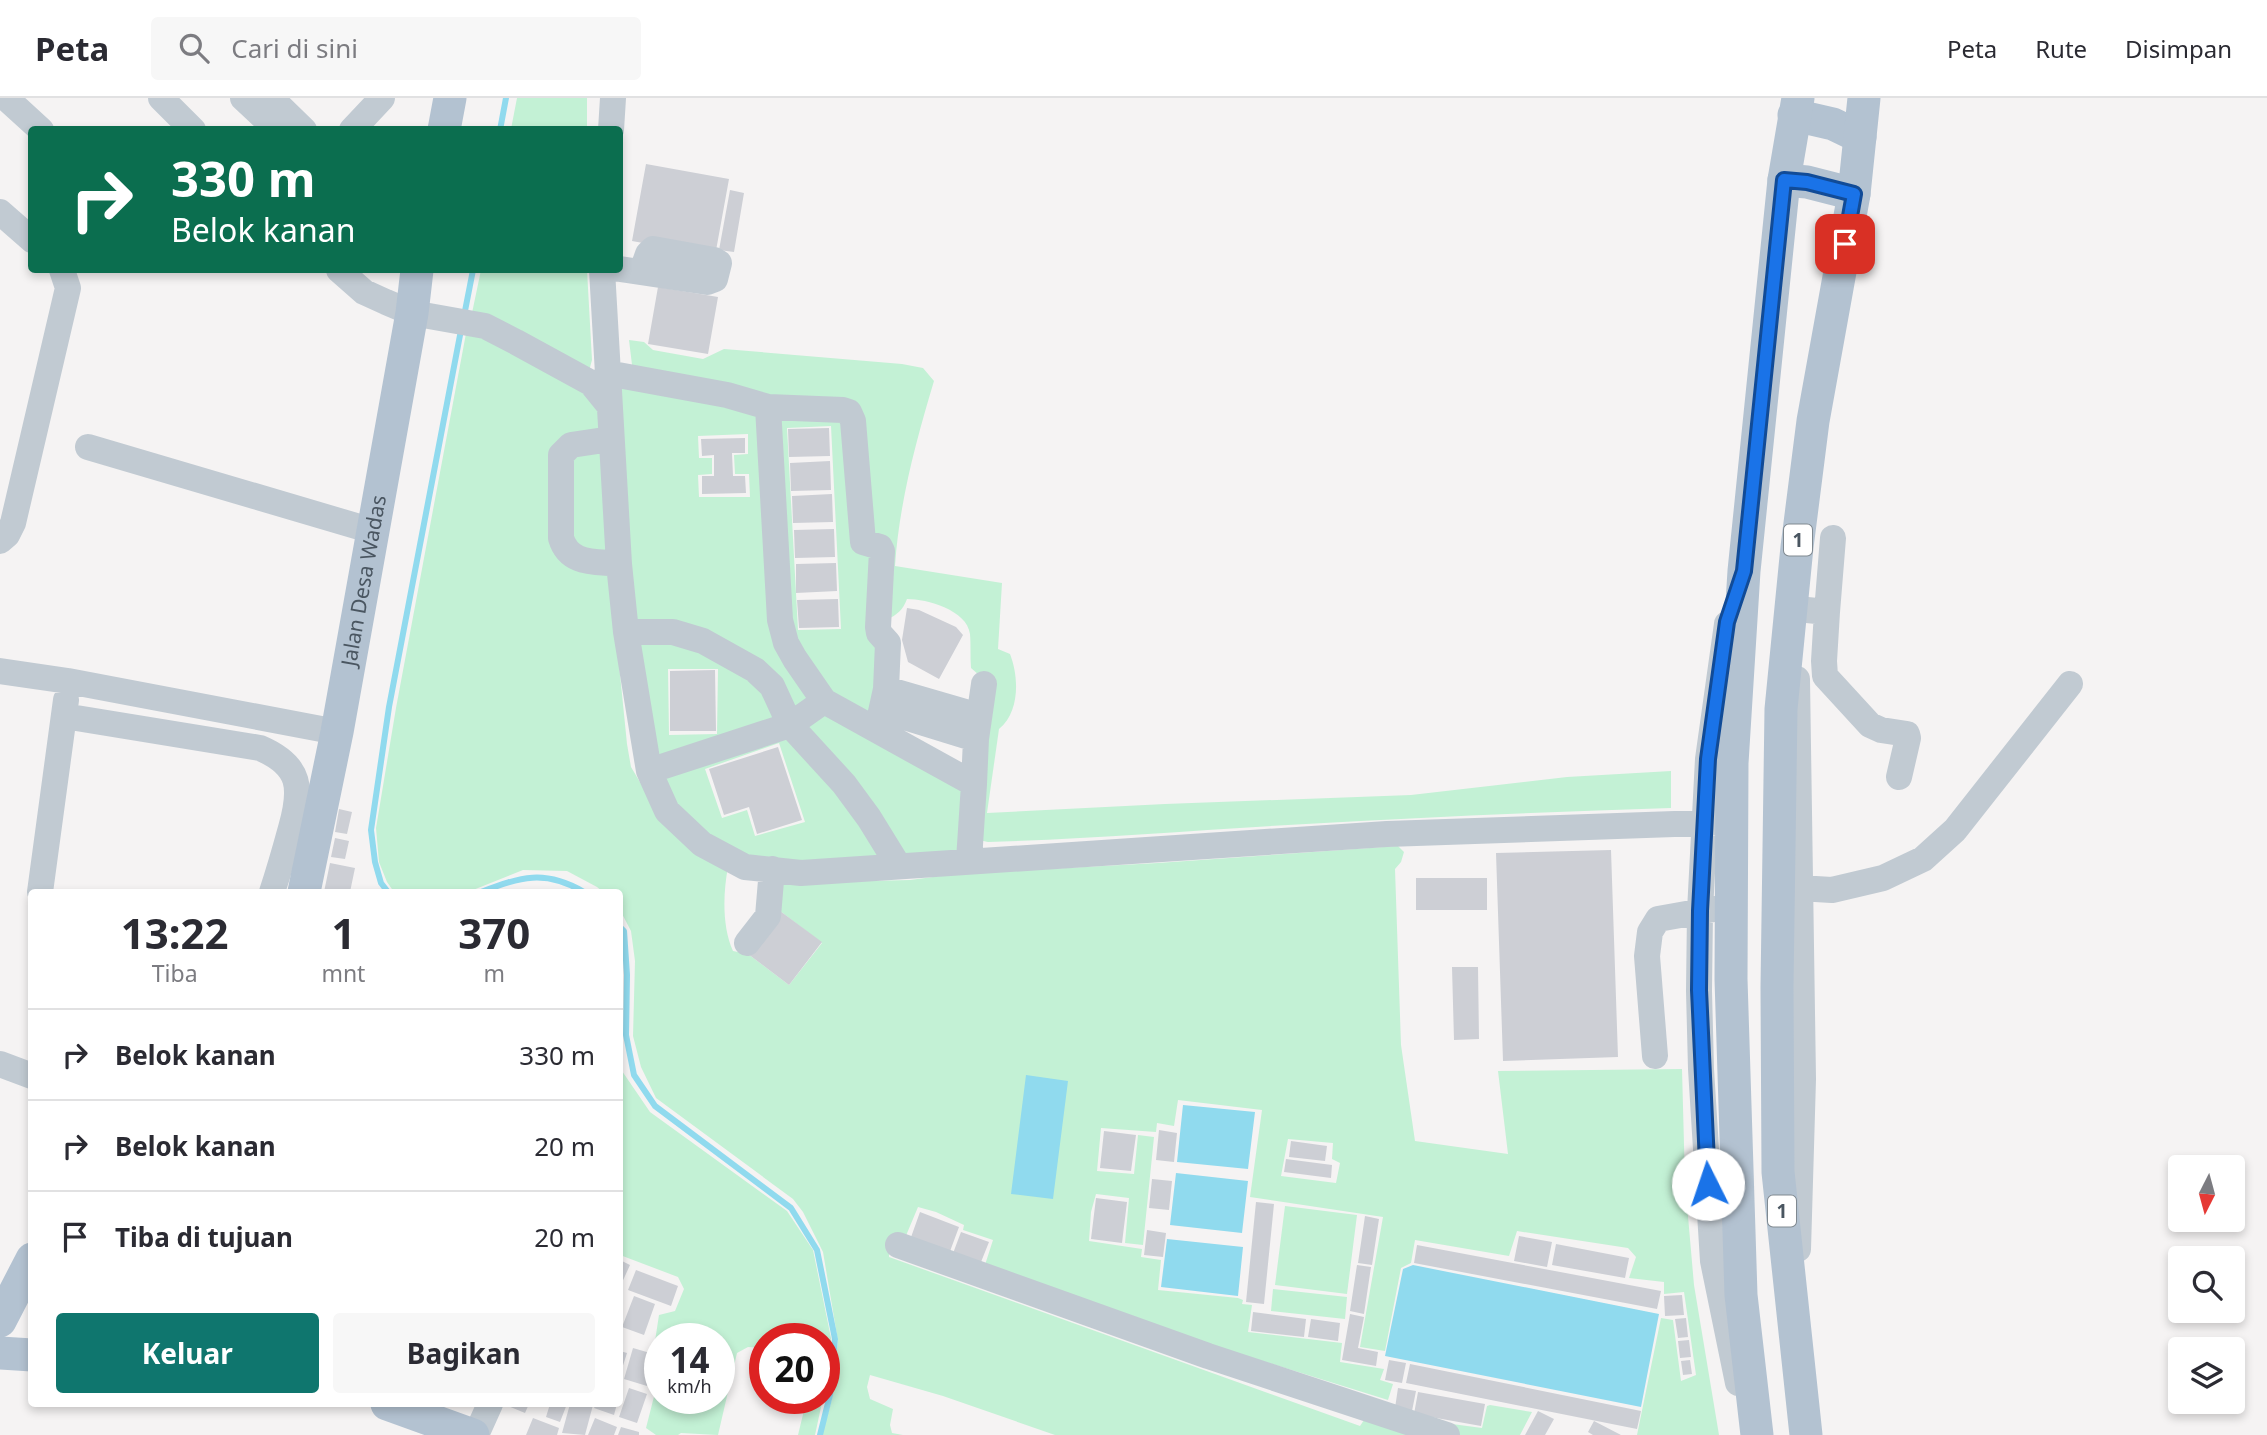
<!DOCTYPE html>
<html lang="id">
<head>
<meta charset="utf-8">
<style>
  body { margin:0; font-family:"Noto Sans",sans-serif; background:#f7f7f7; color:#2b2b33; height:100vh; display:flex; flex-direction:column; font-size:26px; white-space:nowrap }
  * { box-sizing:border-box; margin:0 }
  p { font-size:23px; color:#7c7c81 }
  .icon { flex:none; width:38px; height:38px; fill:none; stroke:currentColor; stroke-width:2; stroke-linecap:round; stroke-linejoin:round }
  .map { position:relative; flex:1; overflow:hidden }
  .details { position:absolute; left:28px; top:791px; width:595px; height:518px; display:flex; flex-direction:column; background:#fff; border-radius:7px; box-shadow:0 4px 10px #0003 }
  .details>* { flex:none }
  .guide { position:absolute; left:28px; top:28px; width:595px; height:147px; border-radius:7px; box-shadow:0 4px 10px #0003; background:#0b6e4f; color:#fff; overflow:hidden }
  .needle { width:46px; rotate:186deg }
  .tools { position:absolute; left:2168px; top:1057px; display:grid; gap:14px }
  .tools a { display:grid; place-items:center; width:77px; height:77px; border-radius:7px; background:#fff; box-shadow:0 4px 10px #0003; font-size:35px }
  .speed { position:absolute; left:644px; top:1225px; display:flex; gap:14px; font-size:35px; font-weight:700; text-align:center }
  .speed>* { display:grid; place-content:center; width:91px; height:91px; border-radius:50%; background:#fff; box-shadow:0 4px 10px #0003; line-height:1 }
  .speed small { font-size:18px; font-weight:400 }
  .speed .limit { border:10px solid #d22; background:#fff; color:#111 }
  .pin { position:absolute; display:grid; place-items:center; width:60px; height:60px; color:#fff; margin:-30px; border-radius:14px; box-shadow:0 4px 10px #0006 }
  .me { position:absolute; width:77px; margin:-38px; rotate:356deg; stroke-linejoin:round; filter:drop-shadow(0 0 5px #0008) }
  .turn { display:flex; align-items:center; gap:24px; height:147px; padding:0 28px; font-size:32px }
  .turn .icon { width:91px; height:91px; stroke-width:2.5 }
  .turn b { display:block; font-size:49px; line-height:60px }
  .eta { display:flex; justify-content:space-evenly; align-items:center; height:119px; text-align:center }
  .eta b { font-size:42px; font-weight:700; line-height:49px }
  .action { display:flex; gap:14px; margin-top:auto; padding:14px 28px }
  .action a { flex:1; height:80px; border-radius:7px; background:#0f766e; color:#fff; font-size:28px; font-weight:700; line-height:80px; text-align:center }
  .action a+a { background:#f7f7f7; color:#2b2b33 }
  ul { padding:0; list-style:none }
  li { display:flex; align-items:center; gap:21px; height:91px; padding:0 28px; border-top:2px solid #e1e1e2 }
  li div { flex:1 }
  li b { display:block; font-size:26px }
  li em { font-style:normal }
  header { display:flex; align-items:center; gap:42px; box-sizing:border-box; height:98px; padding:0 35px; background:#fff; border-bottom:2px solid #e1e1e2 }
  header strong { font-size:33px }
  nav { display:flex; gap:38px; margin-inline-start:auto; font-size:24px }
  .search { width:490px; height:63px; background:#f7f7f7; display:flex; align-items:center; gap:18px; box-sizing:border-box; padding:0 24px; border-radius:7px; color:#7c7c81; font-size:26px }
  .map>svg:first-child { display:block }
  .green { fill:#c3f1d5; fill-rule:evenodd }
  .water { fill:#90daee }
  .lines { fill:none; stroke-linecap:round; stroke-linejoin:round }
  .stream { stroke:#90daee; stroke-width:6 }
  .building { fill:#cdcfd5 }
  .minor { stroke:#c1cad2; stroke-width:26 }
  .major { stroke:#b3c2d1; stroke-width:33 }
  .route-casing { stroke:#114b97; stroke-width:18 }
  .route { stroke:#1a73e8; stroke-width:12 }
  .labels { text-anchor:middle; stroke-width:6; stroke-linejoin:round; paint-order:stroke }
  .shield { fill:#fff; stroke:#808990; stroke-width:2 }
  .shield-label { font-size:19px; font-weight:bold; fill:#4a5661 }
  .street-label { font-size:21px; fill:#4a5661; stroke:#fff }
</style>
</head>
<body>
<header>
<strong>Peta</strong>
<div class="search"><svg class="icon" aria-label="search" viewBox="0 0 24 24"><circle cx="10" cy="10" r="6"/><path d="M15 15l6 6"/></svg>Cari di sini</div>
<nav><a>Peta</a><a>Rute</a><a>Disimpan</a></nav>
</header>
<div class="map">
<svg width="2267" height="1337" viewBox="0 0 2267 1337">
  <rect width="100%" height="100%" fill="#f5f3f3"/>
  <!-- green -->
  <path class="green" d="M 517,0 L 587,0 L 587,31 L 511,31 Z
    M 481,172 L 587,172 L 592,262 L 589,273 L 472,215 Z
    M 467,230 L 592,295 L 605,336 L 574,342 L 555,443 L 610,477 L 627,646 L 631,669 L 653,706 L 728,769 C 723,795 722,829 733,853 L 748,856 L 789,887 L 822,845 L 780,813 L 781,785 L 910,782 L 956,776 L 1158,765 L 1398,748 L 1404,754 L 1401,764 L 1395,771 L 1401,947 L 1415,1043 L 1508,1056 L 1498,973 L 1682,971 L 1685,1084 L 1694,1187 L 1719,1337 L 1637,1337 L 1661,1220 L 1673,1222 L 1681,1283 L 1696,1277 L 1684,1194 L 1664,1196 L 1664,1184 L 1629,1180 L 1636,1159 L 1628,1150 L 1517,1133 L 1509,1158 L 1415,1142 L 1411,1165 L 1401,1170 L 1385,1253 L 1360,1249 L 1383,1119 L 1250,1099 L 1262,1012 L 1178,1002 L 1174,1028 L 1157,1025 L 1156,1034 L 1101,1030 L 1097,1073 L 1134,1076 L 1138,1037 L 1154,1039 L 1143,1147 L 1125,1145 L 1129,1100 L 1096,1096 L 1091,1114 L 1089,1143 L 1142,1151 L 1141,1159 L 1161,1162 L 1158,1192 L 1238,1200 L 1243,1202 L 1242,1206 L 1252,1207 L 1248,1234 L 1342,1245 L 1340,1264 L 1384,1271 L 1380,1282 L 1393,1286 L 1388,1302 L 1198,1243 L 984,1170 L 993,1142 L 963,1132 L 964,1127 L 936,1114 L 918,1109 L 905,1140 L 889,1140 L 889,1159 L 1360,1328 L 1368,1316 L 1427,1337 L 1055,1337 L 943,1298 L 870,1277 L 867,1289 L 870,1301 L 893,1311 L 890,1327 L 892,1335 L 903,1337 L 822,1337 L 832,1301 L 838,1243 L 823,1154 L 803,1114 L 793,1101 L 656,1000 L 641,969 L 633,938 L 635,863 L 631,833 L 620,812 L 620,794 L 603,794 L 597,789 L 567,773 L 523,772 L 468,794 L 394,794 L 387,784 L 379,764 L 376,730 L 396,610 ZM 1288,1041 L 1333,1045 L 1332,1061 L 1340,1065 L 1336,1085 L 1281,1078 Z
    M 629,242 L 644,244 L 653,252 L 703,261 L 724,251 L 902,266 L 923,270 L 934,283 C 916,343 899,406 895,468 L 1002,485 L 998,551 L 1010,556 C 1019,579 1020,614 999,631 L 987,715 L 1165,706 L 1411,697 L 1567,679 L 1671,673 L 1671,710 C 1549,714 1427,719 1306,726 C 1199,732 1094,741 988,744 L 974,741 L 979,577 L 971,570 C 970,559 971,548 970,536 C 967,512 927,501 907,501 C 903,512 897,517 886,522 L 868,440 L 859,320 L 633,275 Z
    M 621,289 L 756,315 L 774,528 L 818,602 L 792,621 L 777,586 L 631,528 ZM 748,336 L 748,356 L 734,357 L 735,376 L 749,376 L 750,399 L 699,399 L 698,377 L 712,376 L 712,360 L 699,360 L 698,338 Z
    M 771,312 L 846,316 L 877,453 L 880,542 L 875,625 L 828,601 L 791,547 ZM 831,328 L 841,531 L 798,532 L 787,330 Z
    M 609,343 L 615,461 L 571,451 L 570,349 Z
    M 630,537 L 674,539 L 752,574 L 784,625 L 652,668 ZM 668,571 L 718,571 L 717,636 L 669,637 Z
    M 824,606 L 970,690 L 964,755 L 900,763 L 794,628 Z
    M 789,633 L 890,763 L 761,766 L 706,743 L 654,675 ZM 779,645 L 805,724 L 755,738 L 747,712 L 722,720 L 705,671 Z
    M 620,960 L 622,973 L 650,1014 L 787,1113 L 813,1152 L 831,1240 L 824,1297 L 824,1241 L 765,1241 L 765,1250 L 748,1249 L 737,1255 L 718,1337 L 681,1335 L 678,1337 L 656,1337 L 646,1330 L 660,1275 L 660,1300 L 719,1300 L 719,1241 L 660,1241 L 660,1246 L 655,1243 L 659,1217 L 675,1213 L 684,1191 L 678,1179 L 620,1157 Z
    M 1285,1108 L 1357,1117 L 1347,1196 L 1275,1187 Z
    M 1273,1191 L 1347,1199 L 1345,1221 L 1271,1213 Z
    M 807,1300 L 823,1300 L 815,1337 L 798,1337 Z
    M 1490,1307 L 1532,1314 L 1520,1337 L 1458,1337 L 1452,1326 L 1482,1330 L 1487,1308 Z"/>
  <!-- water -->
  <path class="water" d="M 1026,977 L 1068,983 L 1053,1101 L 1011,1096 Z
    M 1183,1007 L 1255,1014 L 1248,1071 L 1177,1064 Z
    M 1176,1075 L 1248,1083 L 1242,1135 L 1170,1127 Z
    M 1167,1141 L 1243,1149 L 1238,1198 L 1161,1189 Z
    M 1413,1167 L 1659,1216 L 1641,1309 L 1385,1258 L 1403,1171 Z"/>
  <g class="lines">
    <!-- stream -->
    <path class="stream" d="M 500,32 L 506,0
      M 464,218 L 473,172
      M 388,794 L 381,785 L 375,764 L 371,732 L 389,609 L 461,232
      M 481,794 C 521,779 544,771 584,794
      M 620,829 L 624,833 L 627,877 L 626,937 L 634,977 L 655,1008 L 791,1110 L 817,1152 L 835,1241 L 830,1297 L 820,1337"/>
  </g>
  <!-- building -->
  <path class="building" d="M 646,66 L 729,81 L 715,158 L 632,143 Z
    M 730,92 L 744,95 L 734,154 L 719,152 Z
    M 658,189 L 718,199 L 708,256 L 648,246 Z
    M 829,330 L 830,358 L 789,359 L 788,331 Z
    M 745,340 L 745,355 L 732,355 L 733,378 L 745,378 L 746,395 L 702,396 L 702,378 L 714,378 L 714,357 L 702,358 L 701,341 Z
    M 830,363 L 831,392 L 791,393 L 790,365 Z
    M 832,396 L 833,424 L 793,425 L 792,398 Z
    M 834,431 L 835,459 L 795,460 L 794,432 Z
    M 836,465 L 837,493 L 796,495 L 796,466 Z
    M 838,501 L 839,529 L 799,530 L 797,502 Z
    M 907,510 L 919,512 L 956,529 L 963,537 L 939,581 L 908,564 L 902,542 Z
    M 715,572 L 716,633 L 670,633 L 670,573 Z
    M 778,649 L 802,722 L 757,736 L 749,709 L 724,717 L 709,671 Z
    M 339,711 L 352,714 L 347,736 L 335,734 Z
    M 335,740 L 349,743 L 345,761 L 331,759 Z
    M 1611,752 L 1618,959 L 1503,963 L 1496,755 Z
    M 330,765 L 355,770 L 350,794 L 324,794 Z
    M 1416,780 L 1487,780 L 1487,812 L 1416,812 Z
    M 780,813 L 822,844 L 789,887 L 748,856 Z
    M 1452,869 L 1478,869 L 1479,941 L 1454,942 Z
    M 1159,1032 L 1177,1035 L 1174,1064 L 1156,1062 Z
    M 1104,1033 L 1136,1037 L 1131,1073 L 1100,1070 Z
    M 1291,1043 L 1327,1048 L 1325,1063 L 1289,1059 Z
    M 1286,1061 L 1332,1067 L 1331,1080 L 1284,1074 Z
    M 1152,1081 L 1172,1083 L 1169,1112 L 1149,1110 Z
    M 1096,1100 L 1127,1104 L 1122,1145 L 1091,1141 Z
    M 1256,1104 L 1274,1106 L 1264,1206 L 1246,1204 Z
    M 920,1114 L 959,1129 L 949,1156 L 910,1142 Z
    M 1365,1118 L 1379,1121 L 1372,1167 L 1358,1165 Z
    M 1147,1132 L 1166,1135 L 1163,1159 L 1144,1157 Z
    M 961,1134 L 989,1144 L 979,1169 L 952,1158 Z
    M 1519,1138 L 1552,1144 L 1547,1169 L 1514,1163 Z
    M 1556,1146 L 1629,1160 L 1625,1180 L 1552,1167 Z
    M 1417,1147 L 1661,1193 L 1657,1211 L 1414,1165 Z
    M 620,1162 L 630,1167 L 620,1189 Z
    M 1357,1167 L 1371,1169 L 1364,1216 L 1350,1213 Z
    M 636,1172 L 678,1188 L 671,1208 L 628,1192 Z
    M 1682,1197 L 1684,1217 L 1665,1218 L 1664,1198 Z
    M 634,1198 L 655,1206 L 644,1237 L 622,1229 Z
    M 1253,1214 L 1306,1221 L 1304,1239 L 1251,1233 Z
    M 1350,1216 L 1364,1219 L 1358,1250 L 1378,1254 L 1376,1268 L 1342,1262 Z
    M 1686,1220 L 1688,1239 L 1678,1240 L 1675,1221 Z
    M 1311,1221 L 1340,1225 L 1338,1243 L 1308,1239 Z
    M 1689,1242 L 1691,1259 L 1680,1260 L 1678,1243 Z
    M 633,1250 L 657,1257 L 647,1288 L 624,1281 Z
    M 620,1253 L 627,1255 L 620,1277 Z
    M 1389,1262 L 1406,1265 L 1402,1285 L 1385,1282 Z
    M 1690,1262 L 1692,1276 L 1683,1277 L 1681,1263 Z
    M 1410,1266 L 1641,1313 L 1637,1331 L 1406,1285 Z
    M 629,1290 L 647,1296 L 637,1325 L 619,1319 Z
    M 1398,1290 L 1416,1293 L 1412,1313 L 1395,1310 Z
    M 1418,1294 L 1485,1306 L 1481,1328 L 1414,1316 Z
    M 503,1306 L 529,1306 L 525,1315 Z
    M 550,1306 L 567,1306 L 560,1324 L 546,1319 Z
    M 570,1306 L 593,1307 L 585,1337 L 562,1335 Z
    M 596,1306 L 617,1306 L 614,1317 L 594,1310 Z
    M 1538,1313 L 1554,1321 L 1545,1337 L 1525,1337 Z
    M 533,1320 L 559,1330 L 557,1337 L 526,1337 Z
    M 595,1320 L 617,1329 L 614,1337 L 588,1337 Z
    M 1594,1323 L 1621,1337 L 1593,1337 L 1588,1334 Z
    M 621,1329 L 639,1334 L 639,1337 L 618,1337 Z"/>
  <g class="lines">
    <!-- minor -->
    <path class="minor" d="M 6,0 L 41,32
      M 161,0 L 193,32
      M 243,0 L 277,32
      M 271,0 L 304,32
      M 352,32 L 382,0
      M 611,32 L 613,0
      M 0,114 L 32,142
      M 620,171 L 707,184 L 715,181 L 719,165 L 714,162 L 653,151 L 648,156 L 642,173
      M 339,172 L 364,194 L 386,204 L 412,215 L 485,228 L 516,244 L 591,285 L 608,306
      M 602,172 L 619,466 L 626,534 L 649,673 L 667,713 L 702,746 L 745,769 L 801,775 L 1387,736 L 1732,724
      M 607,275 L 727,297 L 768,309 L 780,522 L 786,545 L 795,561 L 824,603 L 974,686 L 969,762
      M 768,309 L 843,312 L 849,314 L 853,323 L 863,444 L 880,449 L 882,453 L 878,529 L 879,535 L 888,545 L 886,591 L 877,632
      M 611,341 L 571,347 L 561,357 L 561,440 C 569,467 595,463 619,466
      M 88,349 L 373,433
      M 0,443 L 7,437 L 13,425 L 68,190 L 62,172
      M 1797,511 L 1827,514 L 1824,563 L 1825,578 L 1870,627 L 1881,632 L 1907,636 L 1908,640 L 1899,679
      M 1827,514 L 1833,440
      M 1727,526 L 1708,661 L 1700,813 L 1699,893 L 1701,971 L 1713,1163 L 1738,1285
      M 626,534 L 673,534 L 703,543 L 755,572 L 772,588 L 790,627 L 844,686 L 869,720 L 898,767
      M 0,573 L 68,583 L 337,634
      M 1797,581 L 1803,981 L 1798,1151
      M 886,591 L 979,618
      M 882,612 L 976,641
      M 64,618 L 260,650 C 302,668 302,691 291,730 C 285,752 279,773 272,794
      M 649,673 L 790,627 L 824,603
      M 974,686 L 976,641 L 984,586
      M 1782,789 L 1832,792 L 1883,780 L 1923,761 L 1955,732 L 2070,586
      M 40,794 L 66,602
      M 747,845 L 768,818 L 772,771
      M 1655,958 L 1647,858 L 1650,834 L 1658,821 L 1714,811
      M 0,966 L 32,978
      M 898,1147 L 1208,1258 L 1447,1337
      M 476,1337 L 490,1306"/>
    <!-- major -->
    <g class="major">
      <path d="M 1794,17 L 1833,26 L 1860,39"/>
      <path d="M 444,32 L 450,0"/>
      <path d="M 1784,82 L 1807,84 L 1854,96"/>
      <path id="s1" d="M 304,794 L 337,634 L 412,215 L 417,172"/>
      <path d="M 0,1223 L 32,1161"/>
      <path d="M 0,1255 L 32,1257"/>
      <path d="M 387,1306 L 473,1337"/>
      <path d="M 1757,1337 L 1741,1197 L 1731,881 L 1732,665 L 1744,473 L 1784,82 L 1798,0"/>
      <path d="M 1806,1337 L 1778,1074 L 1777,889 L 1781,611 L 1797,449 L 1813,323 L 1854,96 L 1864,0"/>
    </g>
  </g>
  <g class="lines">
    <defs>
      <path id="route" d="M 1708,1086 L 1699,892 L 1700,813 L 1708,661 L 1727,524 L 1744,473 L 1784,82 L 1807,84 L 1854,96 L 1845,146"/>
    </defs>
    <!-- route casing -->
    <use href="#route" class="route-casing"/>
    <!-- route -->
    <use href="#route" class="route"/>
  </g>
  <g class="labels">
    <!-- shield labels -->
    <g class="shield">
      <rect x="1784" y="426.5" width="28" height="31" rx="5"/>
      <rect x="1768" y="1097.5" width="28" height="31" rx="5"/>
    </g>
    <g class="shield-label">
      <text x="1798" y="449">1</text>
      <text x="1782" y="1120">1</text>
    </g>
    <!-- street labels -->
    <g class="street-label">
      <text dy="7" stroke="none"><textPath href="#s1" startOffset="317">Jalan Desa Wadas</textPath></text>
    </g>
  </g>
</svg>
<div class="tools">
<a><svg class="needle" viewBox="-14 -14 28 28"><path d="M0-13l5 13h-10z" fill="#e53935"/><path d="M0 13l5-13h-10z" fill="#7c7c81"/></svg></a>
<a><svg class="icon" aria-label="search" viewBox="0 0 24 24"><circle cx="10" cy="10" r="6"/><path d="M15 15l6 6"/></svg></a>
<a><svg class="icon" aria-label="layers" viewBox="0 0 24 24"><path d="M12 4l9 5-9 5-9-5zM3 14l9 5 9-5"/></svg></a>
</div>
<div class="speed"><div>14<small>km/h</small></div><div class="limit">20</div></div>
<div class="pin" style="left:1845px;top:146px;background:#d93025"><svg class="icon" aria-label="arrive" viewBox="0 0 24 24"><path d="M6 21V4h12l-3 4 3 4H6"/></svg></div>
<svg class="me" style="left:1708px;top:1086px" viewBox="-20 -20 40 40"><circle r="19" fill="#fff"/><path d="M0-13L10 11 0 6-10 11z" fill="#1a73e8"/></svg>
<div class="guide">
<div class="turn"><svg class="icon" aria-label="right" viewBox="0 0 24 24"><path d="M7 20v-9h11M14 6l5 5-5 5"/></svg><div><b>330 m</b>Belok kanan</div></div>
</div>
<section class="details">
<div class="eta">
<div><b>13:22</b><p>Tiba</p></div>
<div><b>1</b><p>mnt</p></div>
<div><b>370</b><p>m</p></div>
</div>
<ul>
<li><svg class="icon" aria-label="right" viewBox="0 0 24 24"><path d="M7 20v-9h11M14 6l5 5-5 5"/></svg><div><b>Belok kanan</b></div><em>330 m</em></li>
<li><svg class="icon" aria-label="right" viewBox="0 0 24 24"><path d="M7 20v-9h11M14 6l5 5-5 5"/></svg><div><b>Belok kanan</b></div><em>20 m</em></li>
<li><svg class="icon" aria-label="arrive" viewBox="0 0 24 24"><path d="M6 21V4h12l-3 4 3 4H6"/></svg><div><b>Tiba di tujuan</b></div><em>20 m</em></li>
</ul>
<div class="action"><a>Keluar</a><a>Bagikan</a></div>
</section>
</div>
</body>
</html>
